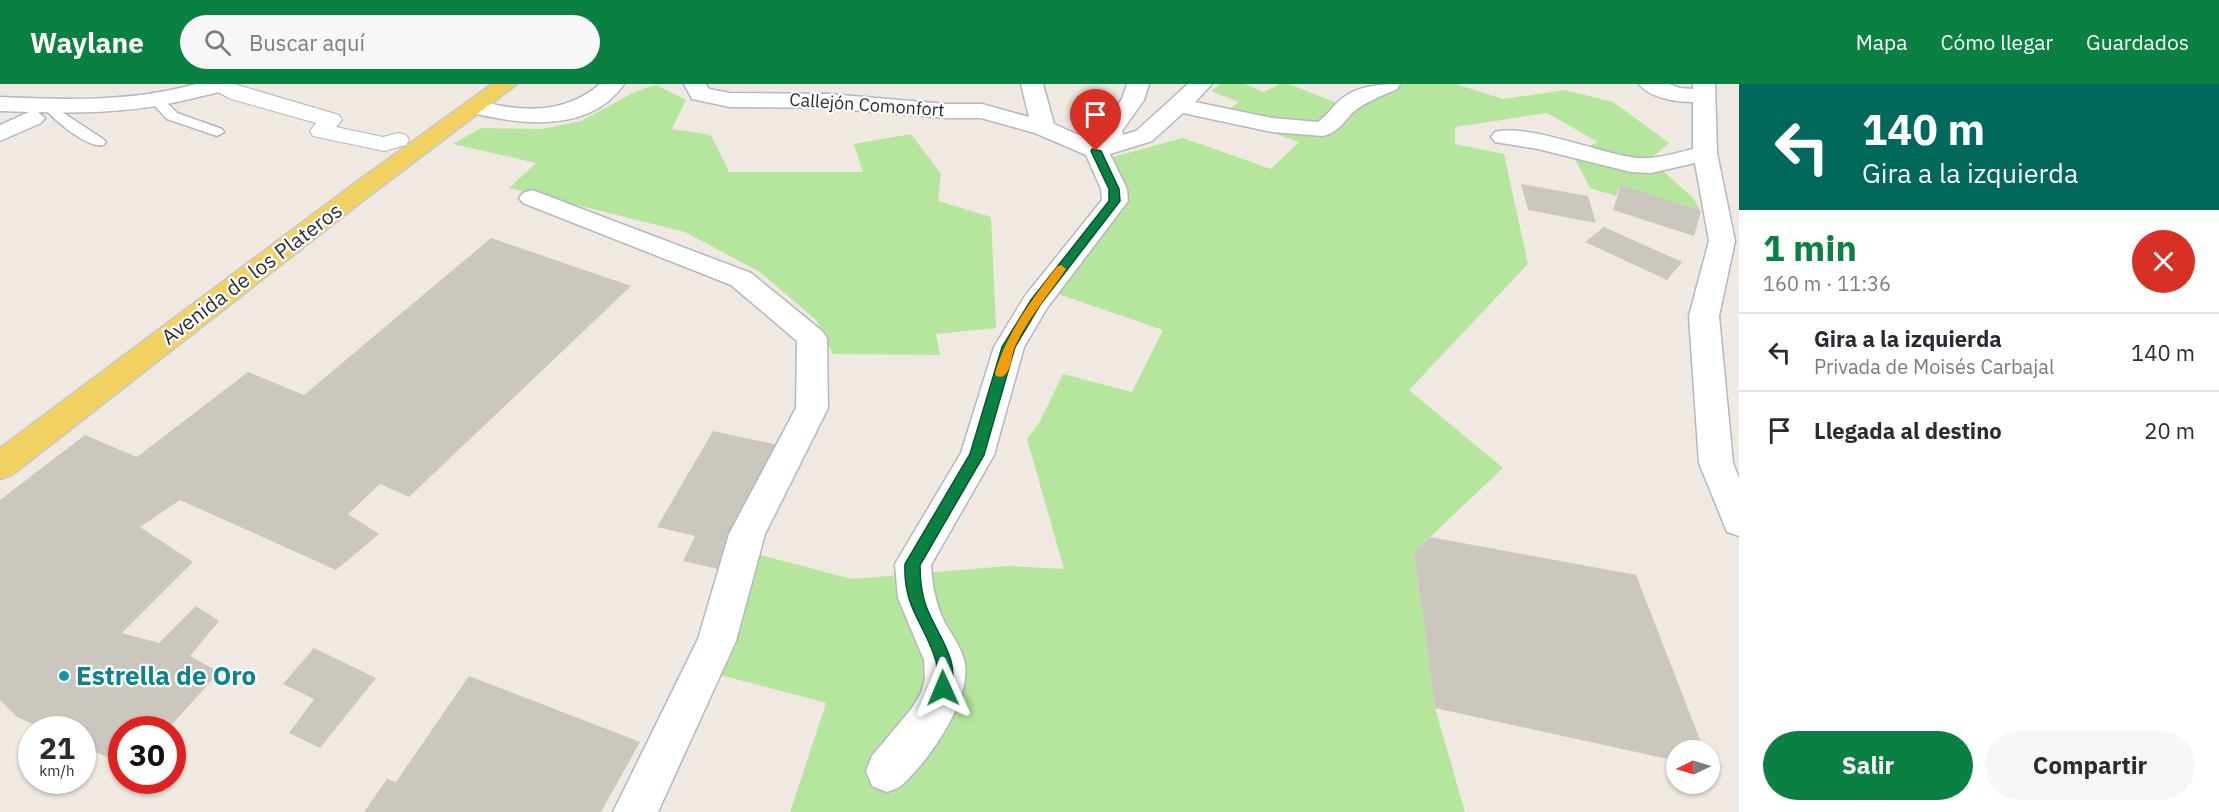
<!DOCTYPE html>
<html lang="es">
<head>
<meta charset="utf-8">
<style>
  body { margin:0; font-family:"IBM Plex Sans",sans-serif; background:#f7f7f7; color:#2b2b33; height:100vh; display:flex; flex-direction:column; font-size:22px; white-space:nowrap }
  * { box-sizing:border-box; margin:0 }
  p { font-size:20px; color:#7c7c81 }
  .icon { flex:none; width:33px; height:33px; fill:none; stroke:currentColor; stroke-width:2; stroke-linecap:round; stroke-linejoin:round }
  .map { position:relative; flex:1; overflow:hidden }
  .side { display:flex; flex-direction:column; background:#fff; width:480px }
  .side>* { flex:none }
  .top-card { background:#00695c; color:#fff; overflow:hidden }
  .needle { width:39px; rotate:265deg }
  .tools { position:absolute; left:1666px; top:656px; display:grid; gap:12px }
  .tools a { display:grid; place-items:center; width:54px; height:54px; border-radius:50%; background:#fff; box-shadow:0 2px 4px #0004; font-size:30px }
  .speed { position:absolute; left:18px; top:632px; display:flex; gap:12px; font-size:30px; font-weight:700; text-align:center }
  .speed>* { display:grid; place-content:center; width:78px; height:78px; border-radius:50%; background:#fff; box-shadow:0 2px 4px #0004; line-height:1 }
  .speed small { font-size:15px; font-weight:400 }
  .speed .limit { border:9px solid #d22; background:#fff; color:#111 }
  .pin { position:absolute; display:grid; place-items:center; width:51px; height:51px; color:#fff; margin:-62px -26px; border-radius:50% 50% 50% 0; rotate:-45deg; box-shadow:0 0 6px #0007 }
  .pin .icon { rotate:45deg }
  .me { position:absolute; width:66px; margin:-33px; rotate:359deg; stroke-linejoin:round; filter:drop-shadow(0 0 4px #0008) }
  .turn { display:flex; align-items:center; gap:21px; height:126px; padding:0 24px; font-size:27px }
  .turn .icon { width:78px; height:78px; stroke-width:2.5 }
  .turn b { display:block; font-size:42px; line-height:51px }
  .round { display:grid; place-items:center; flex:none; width:63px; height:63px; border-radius:32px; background:#f7f7f7 }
  .overview { display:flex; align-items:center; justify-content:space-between; height:102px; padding:0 24px }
  h1 { font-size:36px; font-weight:700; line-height:45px; color:#0b8043 }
  .primary-button { display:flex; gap:12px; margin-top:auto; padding:12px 24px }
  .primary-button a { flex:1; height:69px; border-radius:36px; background:#0b8043; color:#fff; font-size:24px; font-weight:700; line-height:69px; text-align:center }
  .primary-button a+a { background:#f7f7f7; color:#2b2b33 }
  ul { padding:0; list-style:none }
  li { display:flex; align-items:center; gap:18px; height:78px; padding:0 24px; border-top:2px solid #e1e1e2 }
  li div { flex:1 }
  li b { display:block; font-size:22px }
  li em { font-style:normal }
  header { display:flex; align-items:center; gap:36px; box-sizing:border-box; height:84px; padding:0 30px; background:#0b8043; color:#fff }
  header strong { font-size:28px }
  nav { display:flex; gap:33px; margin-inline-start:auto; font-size:21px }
  .search { width:420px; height:54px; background:#f7f7f7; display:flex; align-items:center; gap:15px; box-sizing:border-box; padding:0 21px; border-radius:33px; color:#7c7c81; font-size:22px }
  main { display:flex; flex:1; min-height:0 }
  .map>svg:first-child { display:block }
  .green { fill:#b6e59e }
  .building { fill:#cbc7bf }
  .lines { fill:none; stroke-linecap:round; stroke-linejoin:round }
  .service-casing { stroke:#b4b7c1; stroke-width:3 }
  .pedestrian-casing { stroke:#b4b7c1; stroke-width:2 }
  .minor-casing { stroke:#b4b7c1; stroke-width:3 }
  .primary-casing { stroke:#c9c9c9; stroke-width:3 }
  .service { fill:#fff; fill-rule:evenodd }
  .pedestrian { fill:#fff; fill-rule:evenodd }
  .minor { fill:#fff; fill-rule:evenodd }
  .primary { fill:#f2d163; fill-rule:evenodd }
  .route { fill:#0b8043; stroke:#07532c; stroke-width:1.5 }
  .slow { fill:#f59e0b }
  .culture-dot { fill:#0f9aa8; stroke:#fff; stroke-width:2 }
  .labels { text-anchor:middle; stroke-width:4.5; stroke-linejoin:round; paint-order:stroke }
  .far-street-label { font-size:18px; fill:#2e2e2e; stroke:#fff }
  .street-label { font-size:21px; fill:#2e2e2e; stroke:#fff }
  .near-culture-label { font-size:26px; font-weight:bold; fill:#0d838f; stroke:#fff; text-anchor:start }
</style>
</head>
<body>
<header>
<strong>Waylane</strong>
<div class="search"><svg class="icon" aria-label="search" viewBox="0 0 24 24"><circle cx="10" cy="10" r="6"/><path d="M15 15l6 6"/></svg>Buscar aquí</div>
<nav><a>Mapa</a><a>Cómo llegar</a><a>Guardados</a></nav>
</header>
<main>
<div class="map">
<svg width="1739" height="728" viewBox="0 0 1739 728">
  <rect width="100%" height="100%" fill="#efe9e1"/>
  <!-- green -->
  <path class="green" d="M 1220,0 L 1245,0 L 1263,8 L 1280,0 L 1289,0 L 1337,19 L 1390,0 L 1456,0 L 1503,15 L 1565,6 L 1613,18 L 1669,59 L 1650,75 L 1692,113 L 1701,127 L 1621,102 L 1616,112 L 1590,104 L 1572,70 L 1598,58 L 1547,29 L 1455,43 L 1455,60 L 1504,70 L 1528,180 L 1409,306 L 1503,384 L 1414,468 L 1435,624 L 1465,728 L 790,728 L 826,619 L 713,589 L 760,471 L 852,495 L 1009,482 L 1064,485 L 1027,355 L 1039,339 L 1063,290 L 1132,308 L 1163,246 L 1049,207 L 1127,113 L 1102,76 L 1183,54 L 1271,85 L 1299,58 L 1222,30 L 1239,18 L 1211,7 Z
    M 656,1 L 686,16 L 672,45 L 711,51 L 729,88 L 863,88 L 854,60 L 911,50 L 941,90 L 938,117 L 991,133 L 996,244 L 936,250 L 940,271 L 833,270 L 816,236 L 760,188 L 685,148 L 509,104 L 536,79 L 453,60 L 481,44 L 541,45 L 581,37 L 637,7 Z"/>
  <!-- building -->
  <path class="building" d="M 1521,100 L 1588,112 L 1596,139 L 1528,126 Z
    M 1621,101 L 1701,127 L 1694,152 L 1613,126 Z
    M 1604,143 L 1682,178 L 1667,196 L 1585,158 Z
    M 491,154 L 631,202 L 409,413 L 380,400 L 348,430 L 379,450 L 336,486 L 180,416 L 140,443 L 193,478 L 122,549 L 159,559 L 196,522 L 219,537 L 190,572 L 219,588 L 168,645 L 122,645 L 122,680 L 82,662 L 82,645 L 44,645 L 17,633 L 0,616 L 0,416 L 85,351 L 137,373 L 248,288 L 304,311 Z
    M 713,347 L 783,362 L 718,485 L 683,477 L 695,452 L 657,443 Z
    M 1430,453 L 1636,491 L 1704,666 L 1677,666 L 1677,677 L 1435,624 L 1414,468 Z
    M 314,564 L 376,594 L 320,664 L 289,649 L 314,615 L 283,600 Z
    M 469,592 L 640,658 L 601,728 L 364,728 L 387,695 L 396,698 Z"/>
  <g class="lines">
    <defs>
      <path id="service" d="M 156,12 L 161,13 L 177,29 L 222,45 L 224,48 L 217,52 L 167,35 L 149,16 Z
        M 50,18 L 55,19 L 62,28 L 103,55 L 106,58 L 103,61 C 88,65 52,35 43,22 Z"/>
      <path id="pedestrian" d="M 209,0 L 234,0 L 339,31 L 342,36 L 336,43 L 383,53 L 398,49 L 406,51 L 409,56 L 406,61 L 384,67 L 313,52 L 310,47 L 316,39 L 231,15 L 212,5 Z"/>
      <path id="minor" d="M 196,0 L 231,0 C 225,8 211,10 202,12 C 147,27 94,30 38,28 L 45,34 L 41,39 L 0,57 L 0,41 L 29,28 L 0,27 L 0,13 C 67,16 131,18 196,0 Z
        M 600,0 L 624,0 C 590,50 519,41 469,28 L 466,23 L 469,18 C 480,15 490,20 502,22 C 538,28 571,25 600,0 Z
        M 684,0 L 706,0 L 709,5 L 730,9 L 829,10 L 947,20 L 982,20 L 1029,33 L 1021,0 L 1043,0 L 1054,40 L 1097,59 L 1102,58 L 1098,47 L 1122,15 L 1127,0 L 1149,0 L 1144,16 L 1122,47 L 1123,51 L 1136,47 L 1188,0 L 1212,0 L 1195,18 L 1272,34 L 1318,38 C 1326,32 1331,25 1338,18 C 1354,2 1379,0 1400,0 L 1397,5 C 1384,11 1368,17 1357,25 C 1344,35 1342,47 1323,52 L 1272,48 L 1183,29 L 1152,57 L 1110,70 L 1127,105 L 1128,117 L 1047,224 L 1024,263 L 994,371 L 931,481 C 932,501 936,521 945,539 C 952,551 963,566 965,580 C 970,618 930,675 903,700 C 899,704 892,706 887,708 L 872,702 L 866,687 L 872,672 L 912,624 L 921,609 L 925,595 L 924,576 L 898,514 L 895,480 L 961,369 L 994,263 L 1025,212 L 1102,116 L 1101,105 L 1086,71 L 1035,49 L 981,34 L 947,34 L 829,24 L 730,23 L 692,15 Z
        M 1639,0 L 1669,0 L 1680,4 L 1693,5 L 1693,0 L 1715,0 L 1717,69 L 1735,157 L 1719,232 L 1733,379 L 1739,394 L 1739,452 L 1727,448 L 1699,379 L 1689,232 L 1709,157 L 1695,79 L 1651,89 L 1631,88 L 1538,65 L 1495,58 L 1491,53 L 1495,48 C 1528,40 1594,67 1630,73 C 1651,77 1672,70 1693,65 L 1693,18 C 1677,18 1649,14 1639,0 Z
        M 532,106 L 751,189 L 822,247 L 827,254 L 828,324 L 765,450 L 736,557 L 658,728 L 613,728 L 698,555 L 729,450 L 796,324 L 797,257 L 731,201 L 523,119 L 519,114 L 523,109 Z"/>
      <path id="primary" d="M 492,0 L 517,0 L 369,112 L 12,391 L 0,395 L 0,364 L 351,102 Z"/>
    </defs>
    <!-- service casing -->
    <use href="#service" class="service-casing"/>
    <!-- pedestrian casing -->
    <use href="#pedestrian" class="pedestrian-casing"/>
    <!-- minor casing -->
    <use href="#minor" class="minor-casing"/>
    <!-- primary casing -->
    <use href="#primary" class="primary-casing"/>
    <!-- service -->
    <use href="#service" class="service"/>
    <!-- pedestrian -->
    <use href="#pedestrian" class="pedestrian"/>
    <!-- minor -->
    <use href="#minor" class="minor"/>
    <!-- primary -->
    <use href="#primary" class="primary"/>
  </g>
  <!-- route -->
  <path class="route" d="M 1092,65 L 1101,67 L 1119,105 L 1120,117 L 1040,221 L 1015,263 L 984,371 L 920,481 C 920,496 921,508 926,522 C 936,550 963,578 949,609 L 943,612 L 937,609 C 933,599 939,588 936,577 C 925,540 903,524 905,480 L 970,370 L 1002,263 L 1031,216 L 1109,117 L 1109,105 L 1091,67 Z"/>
  <!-- slow -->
  <path class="slow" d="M 1061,181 L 1066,185 C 1049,211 1026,236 1014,265 C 1011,274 1011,290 1001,293 L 996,292 L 995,289 C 1007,249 1031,216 1057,183 Z"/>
  <!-- markers -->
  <circle class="culture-dot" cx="64" cy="592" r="6"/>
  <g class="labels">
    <!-- far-street labels -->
    <g class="far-street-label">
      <text transform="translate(867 21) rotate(4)" y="6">Callejón Comonfort</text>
    </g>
    <!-- street labels -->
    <g class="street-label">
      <text transform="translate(252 190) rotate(-37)" y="7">Avenida de los Plateros</text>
    </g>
    <!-- near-culture labels -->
    <g class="near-culture-label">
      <text x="76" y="601">Estrella de Oro</text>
    </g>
  </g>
</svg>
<div class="tools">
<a><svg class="needle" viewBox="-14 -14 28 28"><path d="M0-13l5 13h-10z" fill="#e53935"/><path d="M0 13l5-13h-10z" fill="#7c7c81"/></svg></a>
</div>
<div class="speed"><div>21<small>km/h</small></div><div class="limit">30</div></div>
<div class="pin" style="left:1096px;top:67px;background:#d93025"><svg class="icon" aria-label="arrive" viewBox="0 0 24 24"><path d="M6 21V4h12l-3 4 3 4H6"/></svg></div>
<svg class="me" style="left:943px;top:604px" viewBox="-20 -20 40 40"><path d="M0-17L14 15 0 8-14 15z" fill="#0b8043" stroke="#fff" stroke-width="4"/></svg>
</div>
<section class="side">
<div class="top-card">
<div class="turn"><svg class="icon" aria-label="left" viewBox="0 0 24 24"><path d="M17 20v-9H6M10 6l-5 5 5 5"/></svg><div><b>140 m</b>Gira a la izquierda</div></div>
</div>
<div class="overview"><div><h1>1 min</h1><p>160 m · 11:36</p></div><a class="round" style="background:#d93025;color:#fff"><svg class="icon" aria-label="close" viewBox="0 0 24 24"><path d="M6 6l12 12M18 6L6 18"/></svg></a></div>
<ul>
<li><svg class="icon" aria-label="left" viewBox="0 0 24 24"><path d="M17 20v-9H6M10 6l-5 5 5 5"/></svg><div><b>Gira a la izquierda</b><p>Privada de Moisés Carbajal</p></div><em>140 m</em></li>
<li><svg class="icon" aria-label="arrive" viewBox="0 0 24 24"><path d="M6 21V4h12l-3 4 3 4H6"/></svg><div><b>Llegada al destino</b></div><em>20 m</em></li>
</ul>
<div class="primary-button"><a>Salir</a><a>Compartir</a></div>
</section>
</main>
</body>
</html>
